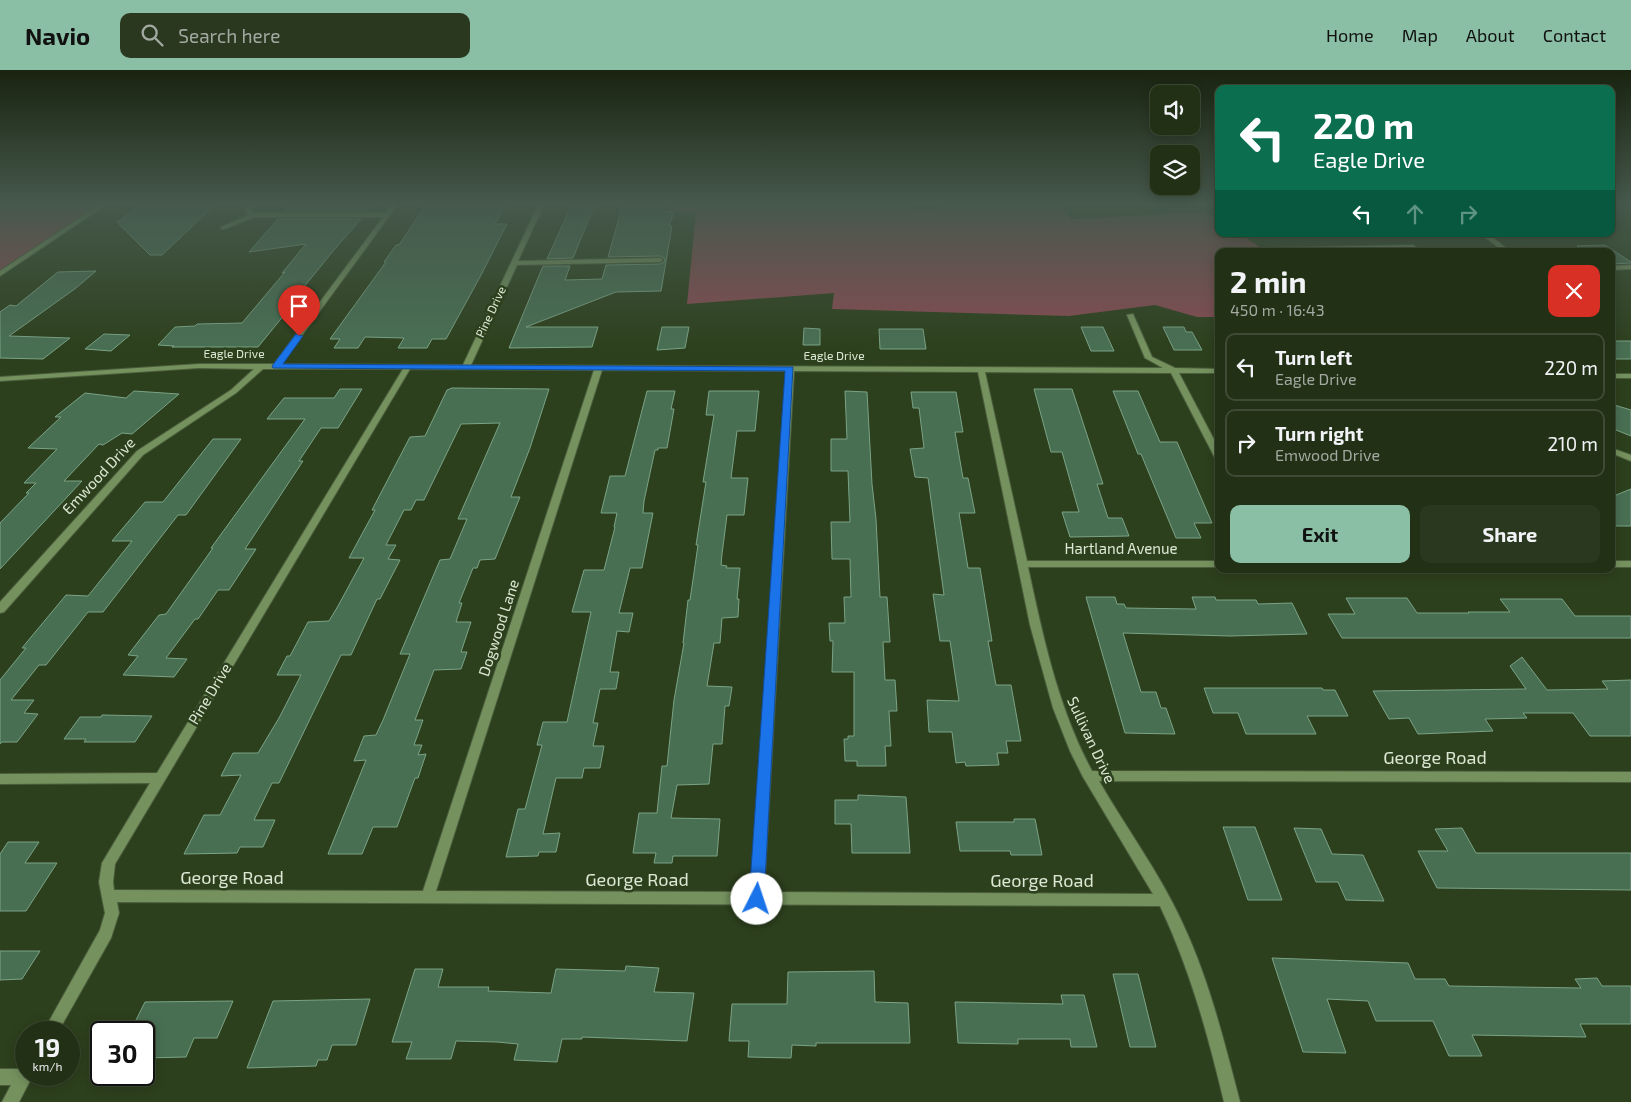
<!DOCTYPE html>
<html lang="en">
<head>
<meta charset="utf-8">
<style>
  body { margin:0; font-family:"Exo 2",sans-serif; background:#2a381f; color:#f1f3f6; height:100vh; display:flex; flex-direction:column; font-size:19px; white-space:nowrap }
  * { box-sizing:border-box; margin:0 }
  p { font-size:16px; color:#a2a9a1 }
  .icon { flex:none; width:28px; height:28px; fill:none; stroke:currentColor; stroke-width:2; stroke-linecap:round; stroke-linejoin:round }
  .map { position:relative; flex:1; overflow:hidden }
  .sheet { position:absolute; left:1215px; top:178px; width:400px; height:325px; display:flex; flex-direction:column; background:#223016; border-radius:10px; box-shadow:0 2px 12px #0003,0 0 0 1px #3f4b35 }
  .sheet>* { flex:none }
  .banner { position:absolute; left:1215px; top:15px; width:400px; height:152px; border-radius:10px; box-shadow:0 2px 12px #0003,0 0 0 1px #3f4b35; background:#0b6e4f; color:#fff; overflow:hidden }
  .buttons { position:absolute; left:1150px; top:15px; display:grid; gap:10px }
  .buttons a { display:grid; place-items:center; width:50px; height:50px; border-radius:10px; background:#223016; box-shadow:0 2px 12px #0003,0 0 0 1px #3f4b35; font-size:25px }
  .speed { position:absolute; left:15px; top:951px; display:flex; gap:10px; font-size:25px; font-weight:700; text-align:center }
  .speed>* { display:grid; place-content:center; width:65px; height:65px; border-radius:50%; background:#223016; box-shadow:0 2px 12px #0003,0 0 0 1px #3f4b35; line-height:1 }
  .speed small { font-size:12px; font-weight:400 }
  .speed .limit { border:2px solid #111; border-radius:8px; background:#fff; color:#111 }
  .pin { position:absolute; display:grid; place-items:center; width:42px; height:42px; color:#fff; margin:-51px -21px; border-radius:50% 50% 50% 0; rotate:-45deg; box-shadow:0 0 5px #0007 }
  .pin .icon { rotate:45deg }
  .me { position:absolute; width:55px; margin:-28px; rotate:4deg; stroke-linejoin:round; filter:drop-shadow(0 0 4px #0008) }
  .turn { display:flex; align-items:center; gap:18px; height:105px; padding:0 15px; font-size:22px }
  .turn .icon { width:65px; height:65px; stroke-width:2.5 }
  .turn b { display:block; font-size:35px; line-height:42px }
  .lanes { display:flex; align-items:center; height:48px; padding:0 15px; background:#0003; justify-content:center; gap:25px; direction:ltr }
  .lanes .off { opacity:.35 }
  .round { display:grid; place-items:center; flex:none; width:52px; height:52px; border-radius:10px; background:#2a381f }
  .head { display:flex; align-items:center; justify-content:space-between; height:85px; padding:0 15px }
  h1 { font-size:30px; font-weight:700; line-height:38px }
  .cta { display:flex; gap:10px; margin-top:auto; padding:10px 15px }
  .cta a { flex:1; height:58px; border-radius:10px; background:#8abfa5; color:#111; font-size:20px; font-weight:700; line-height:58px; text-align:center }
  .cta a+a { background:#2a381f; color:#f1f3f6 }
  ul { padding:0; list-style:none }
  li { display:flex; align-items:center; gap:15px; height:68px; margin:0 10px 8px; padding:0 5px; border:2px solid #3f4b35; border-radius:10px }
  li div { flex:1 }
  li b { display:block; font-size:19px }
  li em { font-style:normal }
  header { display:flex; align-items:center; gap:30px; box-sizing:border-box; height:70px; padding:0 25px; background:#8abfa5; color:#111 }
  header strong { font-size:24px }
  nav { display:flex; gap:28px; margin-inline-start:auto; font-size:18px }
  .search { width:350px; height:45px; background:#2a381f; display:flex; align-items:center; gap:12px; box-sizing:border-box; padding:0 18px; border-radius:10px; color:#a2a9a1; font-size:19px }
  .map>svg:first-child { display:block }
  .green { fill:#884b53 }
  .building { fill:#496f53; stroke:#7ba386 }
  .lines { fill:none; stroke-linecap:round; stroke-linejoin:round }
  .minor-casing { stroke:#4c5e3e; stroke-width:2 }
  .minor { fill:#75925e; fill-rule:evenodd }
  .route { fill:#1a73e8; stroke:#114b97 }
  .labels { text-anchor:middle; stroke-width:5; stroke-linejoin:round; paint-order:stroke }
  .far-street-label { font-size:12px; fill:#dce8d3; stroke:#2d401d }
  .street-label { font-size:15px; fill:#dce8d3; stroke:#2d401d }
  .near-street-label { font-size:18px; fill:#dce8d3; stroke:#2d401d }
</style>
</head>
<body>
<header>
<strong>Navio</strong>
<div class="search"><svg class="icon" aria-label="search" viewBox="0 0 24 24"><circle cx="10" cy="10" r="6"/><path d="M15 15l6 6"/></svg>Search here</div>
<nav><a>Home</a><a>Map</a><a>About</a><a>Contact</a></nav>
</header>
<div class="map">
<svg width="1631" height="1032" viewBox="0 0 1631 1032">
  <rect width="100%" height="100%" fill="#2d401d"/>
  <!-- green -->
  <path class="green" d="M 0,133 L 107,133 L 0,203 Z
    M 672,133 L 910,133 L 912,140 L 986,133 L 1058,133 L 1071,149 L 1206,142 L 1219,150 L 1219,164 L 1240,164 L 1264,180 L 1219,181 L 1219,247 L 1197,247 L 1155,235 L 1069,246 L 832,239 L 834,223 L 687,234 L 696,142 L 669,142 Z"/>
  <!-- building -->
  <path class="building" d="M 144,133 L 217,133 L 162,185 L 150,185 L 117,152 Z
    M 292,133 L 373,133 L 367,141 L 285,141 Z
    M 438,133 L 507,133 L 495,154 L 507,154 L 480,207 L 446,269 L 432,269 L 427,278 L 398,278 L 404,268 L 365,267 L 358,278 L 334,278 L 340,269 L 330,269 L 386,192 L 384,192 L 396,175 L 399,175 L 425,136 L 437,135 Z
    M 572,134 L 595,134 L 573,188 L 547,189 Z
    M 622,137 L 662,137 L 660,142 L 674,142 L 669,156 L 672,156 L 661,221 L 616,222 L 526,257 L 598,257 L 592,277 L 509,278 L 543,196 L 570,196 L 565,210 L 602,209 L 606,195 L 660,194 L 664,192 L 665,189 L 660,186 L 608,187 Z
    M 278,149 L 361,149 L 334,180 L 303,218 L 306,218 L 258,277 L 172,277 L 174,276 L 158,275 L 175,257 L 195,256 L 197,254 L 242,253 L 285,202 L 282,203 L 306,174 L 249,182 Z
    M 1605,175 L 1631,192 L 1631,193 L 1611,194 L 1611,181 L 1585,181 L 1577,176 Z
    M 96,201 L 76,218 L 9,266 L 70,268 L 43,289 L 0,288 L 0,242 L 10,235 L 16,236 L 58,202 Z
    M 662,257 L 689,257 L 685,278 L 657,280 Z
    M 1081,257 L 1103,257 L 1114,281 L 1091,281 Z
    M 1163,257 L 1184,257 L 1186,262 L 1192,262 L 1202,280 L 1174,280 Z
    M 804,258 L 820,259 L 820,275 L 803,275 Z
    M 879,259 L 923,259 L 926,279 L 880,279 Z
    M 104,264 L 130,265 L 111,281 L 85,279 Z
    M 1611,271 L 1631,271 L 1631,289 L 1611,289 Z
    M 452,318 L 549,319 L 530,378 L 511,427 L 520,427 L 495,489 L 480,490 L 477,498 L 473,498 L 459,533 L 462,533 L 456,552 L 471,552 L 461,582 L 467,582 L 461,599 L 434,600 L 415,650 L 423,650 L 414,675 L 422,675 L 418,685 L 426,684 L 418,708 L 415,708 L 397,757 L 373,757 L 362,784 L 328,784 L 366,690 L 354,691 L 364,666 L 376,665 L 383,650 L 410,584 L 400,584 L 440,490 L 450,489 L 467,449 L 458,449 L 500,353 L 461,354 L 424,430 L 416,430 L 411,440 L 404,440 L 386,475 L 396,475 L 388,489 L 400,490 L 380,529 L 377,529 L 351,585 L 341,585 L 279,713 L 272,713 L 254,750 L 275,750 L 263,777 L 240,777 L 237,783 L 184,784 L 204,745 L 220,745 L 241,705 L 221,706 L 233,683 L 258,683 L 279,648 L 301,605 L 277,605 L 287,586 L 290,586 L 308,552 L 329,551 L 338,536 L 364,488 L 349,488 L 375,440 L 372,440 L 410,367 L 425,366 L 447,320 Z
    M 340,319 L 362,319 L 338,358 L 321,358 L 299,391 L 303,391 L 245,479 L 256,479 L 229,520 L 218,520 L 198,549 L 195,549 L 166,588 L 187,589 L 174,607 L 123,605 L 138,586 L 128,585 L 159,545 L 166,544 L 213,478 L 211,478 L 305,349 L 267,349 L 284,328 L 334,328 Z
    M 1034,319 L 1072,319 L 1103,414 L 1097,414 L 1108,448 L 1122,448 L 1129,466 L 1070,467 L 1062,442 L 1079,442 L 1062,382 L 1051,382 Z
    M 134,321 L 179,324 L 132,364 L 122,363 L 103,375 L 99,374 L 64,411 L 82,411 L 0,499 L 0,453 L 29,423 L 26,423 L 36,413 L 24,413 L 57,379 L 28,378 L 61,347 L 55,347 L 85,323 L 126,328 Z
    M 647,321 L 675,321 L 671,339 L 674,339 L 667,378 L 658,378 L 658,380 L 655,380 L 644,431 L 643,443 L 653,443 L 642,498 L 630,498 L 619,543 L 633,543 L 629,562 L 617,561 L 610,602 L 619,602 L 616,619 L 600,619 L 593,653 L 598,653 L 593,676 L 604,676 L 600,698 L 584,698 L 582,708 L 556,708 L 543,764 L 560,763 L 556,782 L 539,782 L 538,786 L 506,787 L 518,739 L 525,739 L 542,675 L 537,675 L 543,652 L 567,652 L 591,542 L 572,542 L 584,500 L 604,500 L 615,457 L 614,457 L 617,443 L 601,443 L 610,406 L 625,406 Z
    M 709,321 L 759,321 L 755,361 L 737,361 L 731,408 L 748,408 L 744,445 L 727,445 L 722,484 L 721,495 L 727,496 L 726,498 L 740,498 L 737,529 L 739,529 L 738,547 L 722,548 L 720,573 L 714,573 L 707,616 L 732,617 L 729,636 L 725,636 L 722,674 L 713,674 L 709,714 L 677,715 L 671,748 L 720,749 L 717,786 L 673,786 L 672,793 L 654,793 L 656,783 L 633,783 L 639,743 L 657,743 L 662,696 L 667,696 L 674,630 L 684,573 L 683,573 L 688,530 L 690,530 L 698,475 L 696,475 L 706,412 L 703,412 L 714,345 L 706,345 Z
    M 845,321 L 867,322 L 872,414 L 876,449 L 880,527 L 887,527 L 890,572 L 883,572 L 885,610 L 895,610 L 897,641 L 889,641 L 891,676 L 885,676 L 886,696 L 857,696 L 857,691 L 845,691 L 844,669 L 848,669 L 848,666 L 854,666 L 854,602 L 832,602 L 833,571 L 830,571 L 829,553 L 845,553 L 844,527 L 851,527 L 850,489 L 832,489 L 831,452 L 850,452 L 848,401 L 831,401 L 831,369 L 847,369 Z
    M 1113,321 L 1138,321 L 1160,372 L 1177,372 L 1212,453 L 1194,453 L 1201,468 L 1176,468 L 1141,384 L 1138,384 Z
    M 911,322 L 956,322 L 963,362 L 955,362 L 963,408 L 968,408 L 975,443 L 959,443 L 968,498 L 980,498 L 992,571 L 988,571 L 996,615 L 1011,615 L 1021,671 L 1006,671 L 1008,683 L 997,683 L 999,695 L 966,696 L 965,692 L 956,693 L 952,662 L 929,662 L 927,630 L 959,631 L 950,571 L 940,571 L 933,524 L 944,525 L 928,408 L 915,407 L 910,379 L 924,378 L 919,338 L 913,338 Z
    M 1611,334 L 1631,340 L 1631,366 L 1611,358 Z
    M 213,369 L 241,369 L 186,445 L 178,445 L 103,542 L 88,542 L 46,595 L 39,595 L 11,630 L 34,630 L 24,643 L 38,644 L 17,672 L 2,672 L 0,674 L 0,610 L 26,578 L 22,578 L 66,525 L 88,526 L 132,471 L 112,471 L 145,432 L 163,432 Z
    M 1631,419 L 1631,456 L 1611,456 L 1611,427 Z
    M 1086,527 L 1115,527 L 1117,534 L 1124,534 L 1126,538 L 1196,539 L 1192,527 L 1215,527 L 1216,530 L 1256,530 L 1258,534 L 1292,533 L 1307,564 L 1230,566 L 1123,563 L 1141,622 L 1156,622 L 1161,638 L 1166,638 L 1175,664 L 1125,663 Z
    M 1346,528 L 1407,528 L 1417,543 L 1469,543 L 1468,542 L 1510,542 L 1500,529 L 1562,529 L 1575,546 L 1631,546 L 1631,568 L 1342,568 L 1328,544 L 1355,544 Z
    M 1522,587 L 1547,620 L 1608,619 L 1602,611 L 1631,610 L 1631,666 L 1590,666 L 1573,643 L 1523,643 L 1527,648 L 1485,649 L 1493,661 L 1418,664 L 1409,648 L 1389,649 L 1373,621 L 1526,619 L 1510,596 Z
    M 1204,618 L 1322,618 L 1323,620 L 1335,620 L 1348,646 L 1307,646 L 1316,664 L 1246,664 L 1238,643 L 1213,643 Z
    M 102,645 L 152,646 L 135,672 L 84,672 L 86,669 L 64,669 L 80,647 L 101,647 Z
    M 858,725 L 906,727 L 910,783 L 852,783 L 851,754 L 835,754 L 835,730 L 858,730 Z
    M 1014,749 L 1035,749 L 1042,785 L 1011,785 L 1010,781 L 960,781 L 956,752 L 1014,752 Z
    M 1223,757 L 1255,757 L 1282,830 L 1248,830 Z
    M 1294,758 L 1321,759 L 1332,784 L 1363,785 L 1384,831 L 1346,830 L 1338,812 L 1316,812 Z
    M 1462,758 L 1476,783 L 1631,783 L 1631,820 L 1437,818 L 1418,781 L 1448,781 L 1435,759 Z
    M 8,772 L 39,772 L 25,793 L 57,793 L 26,841 L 0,841 L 0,784 Z
    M 0,881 L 40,881 L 22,909 L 0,910 Z
    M 1272,888 L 1408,893 L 1415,909 L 1445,909 L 1449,916 L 1581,918 L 1575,909 L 1597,908 L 1602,916 L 1631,916 L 1631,954 L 1580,954 L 1586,967 L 1472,965 L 1482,986 L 1449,986 L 1433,951 L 1376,951 L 1368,931 L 1327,929 L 1346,983 L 1303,982 Z
    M 626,896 L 659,898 L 654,922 L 694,923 L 687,971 L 582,967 L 582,969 L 562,969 L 557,992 L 514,990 L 518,974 L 497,972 L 456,971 L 451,989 L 406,989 L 412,972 L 392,972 L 415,899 L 443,899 L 438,917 L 489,917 L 488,921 L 551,923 L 556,899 L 625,901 Z
    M 874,901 L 875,932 L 908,933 L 910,973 L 816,973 L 816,976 L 792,975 L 791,988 L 748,987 L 749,971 L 729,971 L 732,934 L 787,934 L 788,902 Z
    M 1113,904 L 1138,904 L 1156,977 L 1130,977 Z
    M 1061,925 L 1084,925 L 1097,977 L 1071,977 L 1070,969 L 1018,969 L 1018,974 L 958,973 L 955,932 L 1063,934 Z
    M 370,929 L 356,975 L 332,975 L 327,990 L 318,990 L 316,996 L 247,998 L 273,931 Z
    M 233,931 L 217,968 L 194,968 L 186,987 L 144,988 L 144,962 L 130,962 L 145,932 Z"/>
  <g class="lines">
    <defs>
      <path id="minor" d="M 102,133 L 109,133 L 0,206 L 0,201 Z
        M 251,133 L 257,133 L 250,141 L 254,143 L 385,143 L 393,133 L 399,133 L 281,294 L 463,295 L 539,133 L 545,133 L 518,191 L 660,188 L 663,190 L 660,192 L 517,195 L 471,295 L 1163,298 L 1145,288 L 1127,245 L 1133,244 L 1152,287 L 1175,298 L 1219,299 L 1219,303 L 1179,303 L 1219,379 L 1219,391 L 1215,388 L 1171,303 L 985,302 L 1027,491 L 1219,491 L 1219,497 L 1028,497 C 1043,567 1058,638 1092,701 L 1631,702 L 1631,712 L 1099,711 C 1126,758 1159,802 1182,852 C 1209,909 1224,971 1240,1032 L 1224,1032 C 1208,965 1190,899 1160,836 L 117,832 L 119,843 L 111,868 L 58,962 L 43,962 L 100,860 L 105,843 L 99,812 L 102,793 L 150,713 L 0,714 L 0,704 L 157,703 L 403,299 L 263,299 L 236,323 L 143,385 L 4,542 L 0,543 L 0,532 L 137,381 L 231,320 L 254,299 L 199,298 L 0,311 L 0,307 L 199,294 L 274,294 L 383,147 L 254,147 L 225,159 L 221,159 L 221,157 L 249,145 L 244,141 ZM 410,299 L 594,300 L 423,821 L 114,820 L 113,812 L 115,794 ZM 602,300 L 786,301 L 751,822 L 436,821 ZM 794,301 L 978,302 L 1030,555 L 1053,638 L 1070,681 L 1083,707 L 1153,824 L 764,822 Z
        M 1481,164 L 1488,164 L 1510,181 L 1503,181 Z
        M 1413,175 L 1421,181 L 1414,181 L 1412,179 L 1296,181 L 1261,180 L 1264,178 Z
        M 1631,195 L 1631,199 L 1611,200 L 1611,196 Z
        M 1611,304 L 1631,304 L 1631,308 L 1611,308 Z
        M 1611,378 L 1631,385 L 1631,391 L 1611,383 Z
        M 1611,491 L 1631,491 L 1631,497 L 1611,497 Z
        M 26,996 L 26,1005 L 33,1005 L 19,1032 L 2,1032 L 11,1015 L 0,1015 L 0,999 L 20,999 Z"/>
    </defs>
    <!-- minor casing -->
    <use href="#minor" class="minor-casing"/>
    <!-- minor -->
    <use href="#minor" class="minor"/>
  </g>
  <!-- sky -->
  <linearGradient id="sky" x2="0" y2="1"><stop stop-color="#192310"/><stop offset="0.48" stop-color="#46594c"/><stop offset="1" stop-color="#46594c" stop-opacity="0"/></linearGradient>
  <rect width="1631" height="278" fill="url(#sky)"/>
  <!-- route -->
  <path class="route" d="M 296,264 L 303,266 L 283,294 L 793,297 L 764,829 L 762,834 L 757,836 L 751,834 L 749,829 L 785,301 L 273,298 L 272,296 Z"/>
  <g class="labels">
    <!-- far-street labels -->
    <g class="far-street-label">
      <text transform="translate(491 242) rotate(-65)" y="4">Pine Drive</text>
      <text x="234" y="288">Eagle Drive</text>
      <text x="834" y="290">Eagle Drive</text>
    </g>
    <!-- street labels -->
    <g class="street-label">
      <text transform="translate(99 406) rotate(-47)" y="5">Emwood Drive</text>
      <text x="1121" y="484">Hartland Avenue</text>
      <text transform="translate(499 558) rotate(-72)" y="5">Dogwood Lane</text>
      <text transform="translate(210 624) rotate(-59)" y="5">Pine Drive</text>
      <text transform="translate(1091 670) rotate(65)" y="5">Sullivan Drive</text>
    </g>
    <!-- near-street labels -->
    <g class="near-street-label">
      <text x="1435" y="694">George Road</text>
      <text x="232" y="814">George Road</text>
      <text x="637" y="816">George Road</text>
      <text x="1042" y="817">George Road</text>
    </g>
  </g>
</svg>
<div class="buttons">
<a><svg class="icon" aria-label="sound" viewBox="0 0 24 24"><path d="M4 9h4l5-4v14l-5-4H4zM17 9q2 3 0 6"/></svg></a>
<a><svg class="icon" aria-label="layers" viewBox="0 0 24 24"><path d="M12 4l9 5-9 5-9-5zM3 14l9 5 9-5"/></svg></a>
</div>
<div class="speed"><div>19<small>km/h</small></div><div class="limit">30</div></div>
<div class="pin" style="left:299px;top:266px;background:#d93025"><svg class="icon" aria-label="arrive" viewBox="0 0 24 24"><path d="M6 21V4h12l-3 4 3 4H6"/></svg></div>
<svg class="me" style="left:757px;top:829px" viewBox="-20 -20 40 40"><circle r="19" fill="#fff"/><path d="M0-13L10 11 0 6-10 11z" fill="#1a73e8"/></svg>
<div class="banner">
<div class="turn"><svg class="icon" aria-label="left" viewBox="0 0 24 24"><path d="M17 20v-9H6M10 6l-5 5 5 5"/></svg><div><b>220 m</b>Eagle Drive</div></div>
<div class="lanes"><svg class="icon" aria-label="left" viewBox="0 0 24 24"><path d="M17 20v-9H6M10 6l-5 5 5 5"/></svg><svg class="icon off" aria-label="ahead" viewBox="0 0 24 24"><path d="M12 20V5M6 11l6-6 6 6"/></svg><svg class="icon off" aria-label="right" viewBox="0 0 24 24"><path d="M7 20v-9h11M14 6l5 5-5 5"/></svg></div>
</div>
<section class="sheet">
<div class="head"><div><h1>2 min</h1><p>450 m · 16:43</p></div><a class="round" style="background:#d93025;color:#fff"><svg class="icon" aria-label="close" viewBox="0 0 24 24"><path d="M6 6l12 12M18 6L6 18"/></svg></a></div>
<ul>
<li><svg class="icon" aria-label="left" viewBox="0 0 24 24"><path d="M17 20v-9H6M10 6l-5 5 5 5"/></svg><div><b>Turn left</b><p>Eagle Drive</p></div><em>220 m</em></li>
<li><svg class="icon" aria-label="right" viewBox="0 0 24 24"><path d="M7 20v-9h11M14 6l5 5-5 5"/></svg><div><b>Turn right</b><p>Emwood Drive</p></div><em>210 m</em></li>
</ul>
<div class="cta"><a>Exit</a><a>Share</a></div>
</section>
</div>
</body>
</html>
